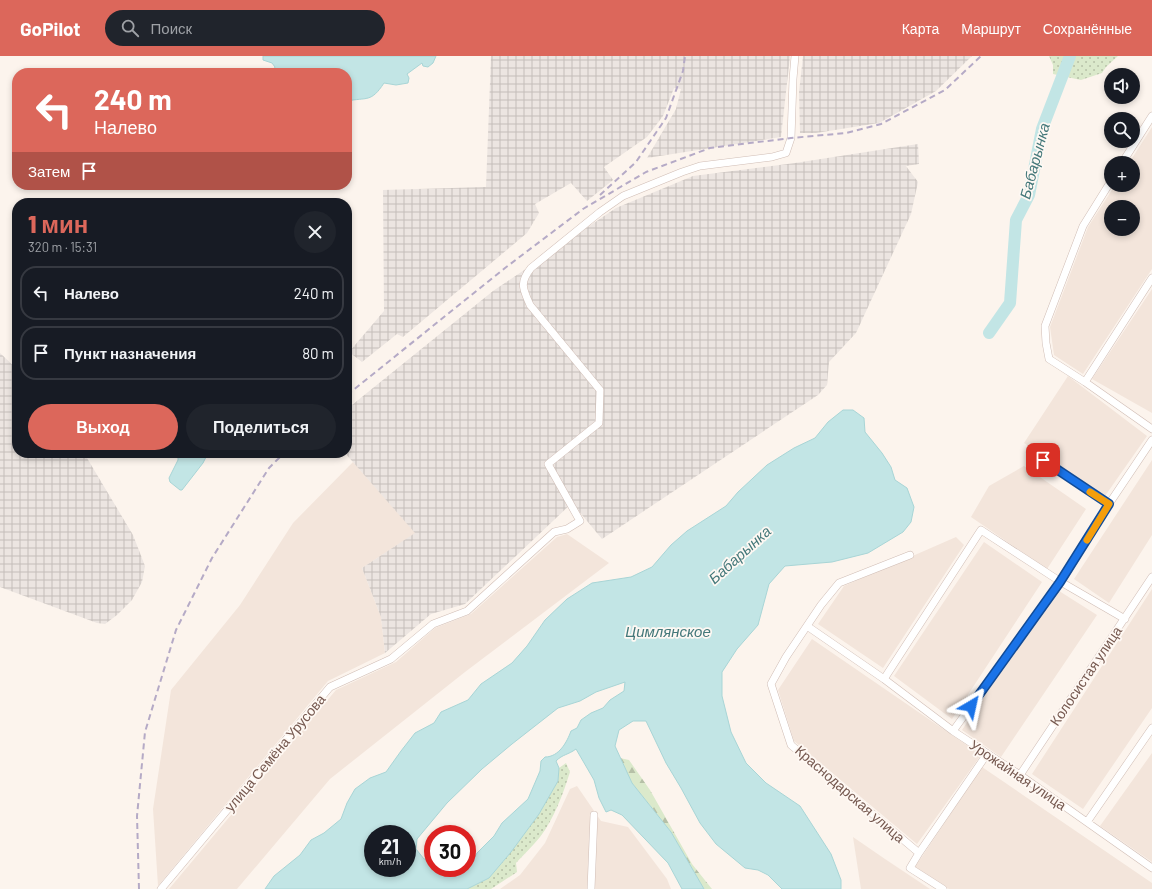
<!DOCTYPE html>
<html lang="ru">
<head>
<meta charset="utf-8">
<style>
  body { margin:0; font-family:Barlow,sans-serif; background:#20242c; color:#f1f3f6; height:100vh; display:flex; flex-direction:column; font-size:15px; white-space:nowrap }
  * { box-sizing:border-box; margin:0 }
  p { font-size:13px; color:#9ea1a6 }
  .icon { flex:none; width:22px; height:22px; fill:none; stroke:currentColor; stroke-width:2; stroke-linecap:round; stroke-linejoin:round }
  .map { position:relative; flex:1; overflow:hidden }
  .drawer { position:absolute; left:12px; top:142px; width:340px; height:260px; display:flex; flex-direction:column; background:#171b24; border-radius:16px; box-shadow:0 2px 6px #0003 }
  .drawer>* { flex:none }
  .hud { position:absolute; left:12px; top:12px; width:340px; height:122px; border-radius:16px; box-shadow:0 2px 6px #0003; background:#dc675b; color:#fff; overflow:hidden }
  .fabs { position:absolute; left:1104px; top:12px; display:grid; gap:8px }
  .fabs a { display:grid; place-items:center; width:36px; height:36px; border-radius:50%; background:#171b24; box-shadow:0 2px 6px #0003; font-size:20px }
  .speed { position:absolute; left:364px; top:769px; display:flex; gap:8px; font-size:20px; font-weight:700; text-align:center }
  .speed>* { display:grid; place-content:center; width:52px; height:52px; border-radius:50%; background:#171b24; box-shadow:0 2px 6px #0003; line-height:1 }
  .speed small { font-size:10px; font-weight:400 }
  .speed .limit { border:6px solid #d22; background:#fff; color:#111 }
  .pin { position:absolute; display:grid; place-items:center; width:34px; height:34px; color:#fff; margin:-17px; border-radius:8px; box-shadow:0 2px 6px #0006 }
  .me { position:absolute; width:44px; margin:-22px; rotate:36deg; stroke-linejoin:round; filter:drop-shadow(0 0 3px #0008) }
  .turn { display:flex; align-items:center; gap:14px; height:84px; padding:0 16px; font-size:18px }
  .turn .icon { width:52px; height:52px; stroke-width:2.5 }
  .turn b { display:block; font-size:28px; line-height:34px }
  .then { display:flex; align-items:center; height:38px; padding:0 16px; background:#0003; gap:8px; font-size:15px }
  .round { display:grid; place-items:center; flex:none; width:42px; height:42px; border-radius:21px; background:#20242c }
  .headline { display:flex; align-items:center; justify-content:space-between; height:68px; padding:0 16px }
  h1 { font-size:24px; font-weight:800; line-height:30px; color:#dc675b }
  .primary-button { display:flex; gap:8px; margin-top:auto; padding:8px 16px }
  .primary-button a { flex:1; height:46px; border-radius:24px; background:#dc675b; color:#fff; font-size:16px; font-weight:800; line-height:46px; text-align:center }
  .primary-button a+a { background:#20242c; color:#f1f3f6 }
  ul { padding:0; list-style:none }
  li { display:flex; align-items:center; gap:12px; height:54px; margin:0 8px 6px; padding:0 8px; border:2px solid #363941; border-radius:16px }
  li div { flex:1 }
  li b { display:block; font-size:15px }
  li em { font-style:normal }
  header { display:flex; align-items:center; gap:24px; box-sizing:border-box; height:56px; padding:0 20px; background:#dc675b; color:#fff }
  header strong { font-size:19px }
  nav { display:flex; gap:22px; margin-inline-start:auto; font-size:14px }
  .search { width:280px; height:36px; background:#20242c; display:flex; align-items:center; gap:10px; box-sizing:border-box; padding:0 14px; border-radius:22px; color:#9ea1a6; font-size:15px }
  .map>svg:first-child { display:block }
  .residential { fill:#f3e5db; fill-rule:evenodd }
  .industrial { fill:url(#industrial-grid) }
  .grass { fill:url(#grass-dots) }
  .forest { fill:url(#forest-firs) }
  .water { fill:#c2e5e5; stroke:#a8d5d6; fill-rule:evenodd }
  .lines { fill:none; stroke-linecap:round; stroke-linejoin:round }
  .river { stroke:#c2e5e5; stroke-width:12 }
  .minor-casing { stroke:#d0bdb5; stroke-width:8 }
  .minor { stroke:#fff; stroke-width:7 }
  .rail { stroke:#b5aac6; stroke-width:2; stroke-dasharray:6 4; stroke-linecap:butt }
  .route-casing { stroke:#114b97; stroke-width:10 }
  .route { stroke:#1a73e8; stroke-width:7 }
  .slow { stroke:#f59e0b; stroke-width:7 }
  .labels { text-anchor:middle; stroke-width:3.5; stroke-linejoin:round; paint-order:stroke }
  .street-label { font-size:14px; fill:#765950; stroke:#fef8f3 }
  .water-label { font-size:15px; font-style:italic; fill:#44787a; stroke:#fef8f3 }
</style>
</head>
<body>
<header>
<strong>GoPilot</strong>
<div class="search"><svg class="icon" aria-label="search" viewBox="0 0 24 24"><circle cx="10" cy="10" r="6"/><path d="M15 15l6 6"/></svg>Поиск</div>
<nav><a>Карта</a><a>Маршрут</a><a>Сохранённые</a></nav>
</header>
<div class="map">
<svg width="1152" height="833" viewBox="0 0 1152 833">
  <defs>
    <pattern id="industrial-grid" width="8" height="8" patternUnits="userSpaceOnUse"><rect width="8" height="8" fill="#ece5e1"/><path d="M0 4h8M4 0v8" fill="none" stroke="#c4bdb9"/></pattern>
    <pattern id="grass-dots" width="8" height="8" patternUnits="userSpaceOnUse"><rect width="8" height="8" fill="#dbe9cb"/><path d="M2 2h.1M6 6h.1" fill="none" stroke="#b6c0a7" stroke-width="1.8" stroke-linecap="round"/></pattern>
    <pattern id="forest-firs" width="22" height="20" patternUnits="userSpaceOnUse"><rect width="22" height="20" fill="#dbe9cb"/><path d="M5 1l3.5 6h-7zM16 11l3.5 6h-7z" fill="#b6c0a7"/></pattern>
  </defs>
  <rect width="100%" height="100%" fill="#fcf4ed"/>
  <!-- residential -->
  <path class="residential" d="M 1152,71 L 1152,213 L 1083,318 L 1054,299 L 1050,271 L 1088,171 L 1115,129 L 1133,129 L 1133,107 L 1129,107 ZM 1111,151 L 1133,151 L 1133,173 L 1111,173 Z
    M 1152,233 L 1152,357 L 1092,323 Z
    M 1068,320 L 1147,380 L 1105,440 L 1024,387 Z
    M 1152,404 L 1152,479 L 1109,547 L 1074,523 Z
    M 353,406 L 416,477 L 362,512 L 381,561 L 385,597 L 328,625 L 158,830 L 153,753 L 171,634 L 240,549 L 293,467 Z
    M 1024,410 L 1086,453 L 1047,513 L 971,461 L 989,430 Z
    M 567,478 L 609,507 L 465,616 L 330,723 L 237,833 L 169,833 L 336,634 L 396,606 L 435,572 L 471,558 L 557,481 Z
    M 956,481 L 964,489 L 883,612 L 818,568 L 844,530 Z
    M 984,486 L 1042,526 L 952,663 L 894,620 Z
    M 1056,533 L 1097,559 L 1001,701 L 962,674 Z
    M 1152,533 L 1152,652 L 1083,753 L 1032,718 Z
    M 812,583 L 981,699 L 917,788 L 794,685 L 778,634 Z
    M 1152,697 L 1152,806 L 1100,770 Z
    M 982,711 L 1152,827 L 1152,833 L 949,833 L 915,811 Z
    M 577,730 L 601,765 L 628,771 L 667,823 L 671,833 L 500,833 L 520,819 L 545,787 L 570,733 Z
    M 853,781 L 885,803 L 930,833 L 861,833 Z"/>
  <!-- industrial -->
  <path class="industrial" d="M 491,0 L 790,0 L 781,81 L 647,102 L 676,53 L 681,33 L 674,32 L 663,60 L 647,81 L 604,111 L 613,124 L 587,145 L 571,127 L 535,148 L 539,157 L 527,177 L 403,281 L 397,278 L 362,306 L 349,296 L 384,255 L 383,134 L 486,131 Z
    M 803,0 L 972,0 L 936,35 L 879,67 L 816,77 L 800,77 L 799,36 Z
    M 918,88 L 919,108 L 906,110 L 918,126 L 911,158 L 856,277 L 829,306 L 827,329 L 818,339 L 602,483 L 572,447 L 465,548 L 431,558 L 385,597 L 381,561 L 362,512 L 415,477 L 345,397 L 347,397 L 347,353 L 493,235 L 616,152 L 693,120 L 795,107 Z
    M 0,297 L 17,313 L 17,397 L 84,397 L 133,479 L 145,510 L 142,526 L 132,544 L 117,559 L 105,568 L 97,567 L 0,531 Z"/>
  <!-- grass -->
  <path class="grass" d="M 1049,0 L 1118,0 L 1106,11 L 1102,17 L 1081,24 L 1053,18 L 1053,9 Z
    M 566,707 L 570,716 C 563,738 554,763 540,781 C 533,790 524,798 516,807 L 517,816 L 491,833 L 467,833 L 489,822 L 511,796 L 539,758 L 558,725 L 559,712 Z"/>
  <!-- forest -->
  <path class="forest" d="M 620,702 L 629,704 L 650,734 L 692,808 L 712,833 L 704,833 L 671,776 L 632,727 Z"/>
  <!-- water -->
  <path class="water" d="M 263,0 L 436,0 L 433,7 L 428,11 L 423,10 L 422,7 L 407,18 L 409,22 L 408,27 L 396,29 L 384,27 C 371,47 367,41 347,45 L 347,17 L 272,17 L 275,11 L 272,7 L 263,4 Z
    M 843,354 L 853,354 L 864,362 L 865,376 L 882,397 L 891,411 L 895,424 L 907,432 L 914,451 L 911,466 L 903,476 L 868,497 L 832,506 L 785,510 L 769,528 L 758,569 L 737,593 L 722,616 L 722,640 L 731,676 L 746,707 L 766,727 L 800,750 L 831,798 L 841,824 L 841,833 L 782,833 L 768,819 L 758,814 L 745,812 L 716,788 L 700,767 L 681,732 L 666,707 L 646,665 L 633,665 L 619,674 L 615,690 L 632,727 L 671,776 L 704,833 L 682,833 L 668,807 L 622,759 L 611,754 L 606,756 L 599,742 L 594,724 L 576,693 C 568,699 563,698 556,705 L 559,712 L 558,725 L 539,758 L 511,796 L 489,822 L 467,833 L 265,833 L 274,820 L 300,799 L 311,784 L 324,777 L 341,763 L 347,747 L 355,733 L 370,722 L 386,716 L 401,695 L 415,677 L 434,667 L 441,656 L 468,644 L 481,628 L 512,607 L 527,590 L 545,564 L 567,543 L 592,527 L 631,521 L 652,511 L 671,489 L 687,475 L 726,450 L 738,436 L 767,409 L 794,392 L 815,382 L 828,366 ZM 625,626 L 624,635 L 610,644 L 603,652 L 591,657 L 581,664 L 577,672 L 571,675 C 567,686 559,701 545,701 L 541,705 L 540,715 L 528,743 L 502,767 L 494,780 L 477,797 L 470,810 L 467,810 L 467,812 L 455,813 L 433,812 L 433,803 L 424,803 L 416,793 L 417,783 L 447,747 L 482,713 L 512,688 L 558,652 L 580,645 L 596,636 ZM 373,778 L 407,778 L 407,812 L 373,812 Z
    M 178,397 L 208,397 L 203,407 L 182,434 L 180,434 L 170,426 L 169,422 L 178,404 Z"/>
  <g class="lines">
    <!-- river -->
    <path class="river" d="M 989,277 L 1010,247 L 1016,164 L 1029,139 L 1042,73 L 1070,0"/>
    <defs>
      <path id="minor" d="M 1122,107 L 1152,60
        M 1111,125 L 1083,170 L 1045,270 L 1046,287 L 1049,303 L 1085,326 L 1152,373
        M 1085,326 L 1152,222
        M 1030,396 L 1109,448
        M 910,499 L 839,527 L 821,549 L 786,601 L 771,628 L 791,689 L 919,797 L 910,812 L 943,833
        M 807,570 L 884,623 L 953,675 L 1020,719 L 1152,812
        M 884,623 L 981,474 L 1061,526 L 1125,563
        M 953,675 L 1061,526 L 1109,448 L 1152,384
        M 1020,719 L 1152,521
        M 1087,766 L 1152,672
        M 919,797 L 987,698
        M 161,833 L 330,631 L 391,603 L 433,568 L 467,555 L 554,476 L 567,473 L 580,465 L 548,408 L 599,367 L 600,334 L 530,249 C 523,233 519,227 531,212 L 600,156 L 623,140 L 682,116 L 700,110 L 772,101 L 786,97 L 791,82 L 793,23 L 795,0
        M 591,833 L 594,759"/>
    </defs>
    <!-- minor casing -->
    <use href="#minor" class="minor-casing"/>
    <!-- minor -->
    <use href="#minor" class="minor"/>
    <!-- rail -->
    <path class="rail" d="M 600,139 L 636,106 L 666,62 L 683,15 L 685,0
      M 347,339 L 505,212 L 583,153 L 646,116 L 710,92 L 791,82 L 846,77 L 881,68 L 945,34 L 981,0
      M 139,833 L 137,760 L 145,676 L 176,574 L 212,502 L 269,412 L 284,397"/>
  </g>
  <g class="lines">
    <defs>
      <path id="route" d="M 971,650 L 1060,526 L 1109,448 L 1043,404"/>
    </defs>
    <!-- route casing -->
    <use href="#route" class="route-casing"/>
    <!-- route -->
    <use href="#route" class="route"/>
    <!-- slow -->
    <path class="slow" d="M 1087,484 L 1109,448 L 1090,436"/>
  </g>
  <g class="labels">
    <!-- street labels -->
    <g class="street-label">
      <text transform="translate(1086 620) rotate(-56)" y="5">Колосистая улица</text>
      <text transform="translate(275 697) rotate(-50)" y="5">улица Семёна Урусова</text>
      <text transform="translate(1018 719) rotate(34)" y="5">Урожайная улица</text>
      <text transform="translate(850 738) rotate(41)" y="5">Краснодарская улица</text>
    </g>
    <!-- water labels -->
    <g class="water-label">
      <text transform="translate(1035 105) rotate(-75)" y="5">Бабарынка</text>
      <text transform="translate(740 499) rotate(-42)" y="5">Бабарынка</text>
      <text x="668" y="581">Цимлянское</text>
    </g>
  </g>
</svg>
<div class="fabs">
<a><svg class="icon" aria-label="sound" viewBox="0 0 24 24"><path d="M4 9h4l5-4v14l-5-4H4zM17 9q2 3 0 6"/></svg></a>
<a><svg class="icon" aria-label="search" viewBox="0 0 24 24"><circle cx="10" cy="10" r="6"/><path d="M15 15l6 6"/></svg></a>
<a>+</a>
<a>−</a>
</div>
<div class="speed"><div>21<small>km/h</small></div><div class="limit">30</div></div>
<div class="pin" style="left:1043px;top:404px;background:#d93025"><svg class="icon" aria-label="arrive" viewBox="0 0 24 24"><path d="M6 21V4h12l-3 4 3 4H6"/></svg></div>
<svg class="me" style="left:971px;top:650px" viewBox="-20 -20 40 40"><path d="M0-17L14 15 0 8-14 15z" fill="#1a73e8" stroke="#fff" stroke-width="4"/></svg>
<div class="hud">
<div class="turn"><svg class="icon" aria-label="left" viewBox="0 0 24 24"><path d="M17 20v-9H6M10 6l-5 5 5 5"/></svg><div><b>240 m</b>Налево</div></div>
<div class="then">Затем<svg class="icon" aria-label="arrive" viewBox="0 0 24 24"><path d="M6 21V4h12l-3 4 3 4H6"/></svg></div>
</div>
<section class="drawer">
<div class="headline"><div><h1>1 мин</h1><p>320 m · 15:31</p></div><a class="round"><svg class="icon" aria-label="close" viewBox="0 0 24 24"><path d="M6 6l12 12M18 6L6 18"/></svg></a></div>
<ul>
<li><svg class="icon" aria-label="left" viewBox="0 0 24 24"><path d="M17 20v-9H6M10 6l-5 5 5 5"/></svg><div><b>Налево</b></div><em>240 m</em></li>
<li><svg class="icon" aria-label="arrive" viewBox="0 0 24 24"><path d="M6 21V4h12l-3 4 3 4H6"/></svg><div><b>Пункт назначения</b></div><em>80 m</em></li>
</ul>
<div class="primary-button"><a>Выход</a><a>Поделиться</a></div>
</section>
</div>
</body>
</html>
